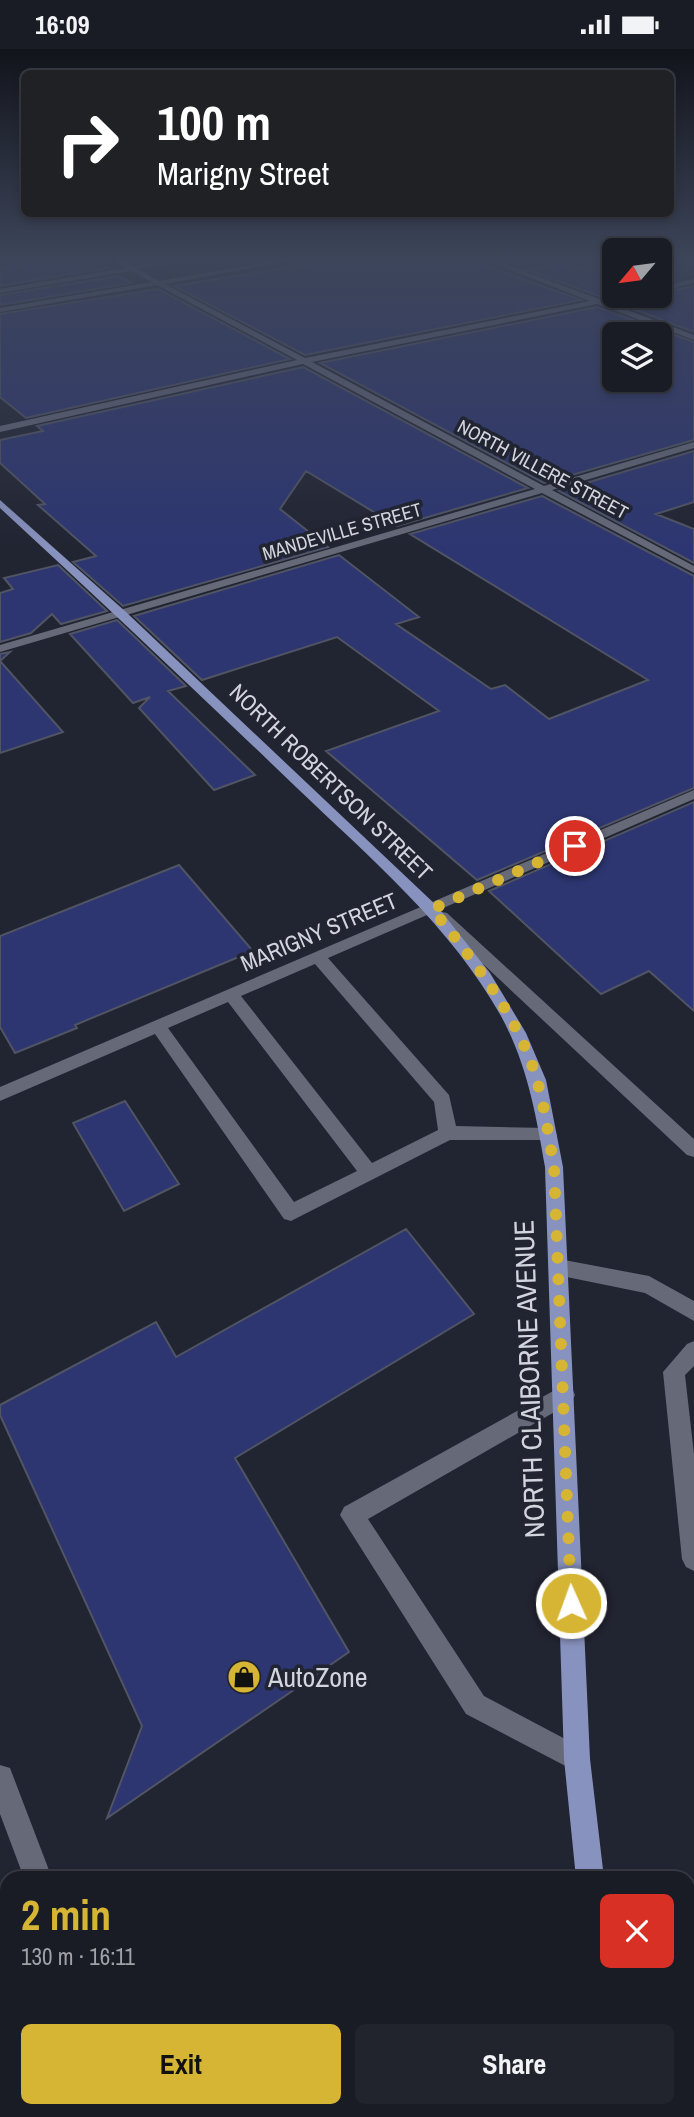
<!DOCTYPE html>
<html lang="en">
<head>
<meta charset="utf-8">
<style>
  body { margin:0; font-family:"Archivo Narrow",sans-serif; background:#22242d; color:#f1f3f6; height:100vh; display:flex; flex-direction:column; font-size:26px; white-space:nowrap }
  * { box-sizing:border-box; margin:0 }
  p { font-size:23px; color:#9fa1a7 }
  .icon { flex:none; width:38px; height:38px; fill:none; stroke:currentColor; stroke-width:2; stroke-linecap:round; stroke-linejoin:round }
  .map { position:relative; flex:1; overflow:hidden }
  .side { position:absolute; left:0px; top:1822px; width:695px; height:247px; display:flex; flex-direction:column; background:#191b25; border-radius:21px 21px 0 0; box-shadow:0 4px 10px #0003,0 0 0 2px #373942 }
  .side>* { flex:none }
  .banner { position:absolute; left:21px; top:21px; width:653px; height:147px; border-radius:10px; box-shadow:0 4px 10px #0003,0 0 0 2px #373942; background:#202124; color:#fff; overflow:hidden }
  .needle { width:46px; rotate:241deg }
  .tools { position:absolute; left:602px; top:189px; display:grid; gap:14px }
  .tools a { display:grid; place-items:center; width:70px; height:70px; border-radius:10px; background:#191b25; box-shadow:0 4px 10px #0003,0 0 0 2px #373942; font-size:35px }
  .pin { position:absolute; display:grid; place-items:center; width:60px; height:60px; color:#fff; margin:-30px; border:4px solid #fff; border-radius:50%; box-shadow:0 2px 7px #0007 }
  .me { position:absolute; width:77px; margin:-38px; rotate:358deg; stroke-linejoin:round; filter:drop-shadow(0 0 5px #0008) }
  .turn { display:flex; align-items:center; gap:24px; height:147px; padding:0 21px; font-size:32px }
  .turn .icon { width:91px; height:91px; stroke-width:2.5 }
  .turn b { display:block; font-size:49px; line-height:60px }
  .round { display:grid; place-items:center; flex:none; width:74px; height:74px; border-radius:10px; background:#22242d }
  .overview { display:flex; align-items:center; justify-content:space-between; height:119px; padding:0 21px }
  h1 { font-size:42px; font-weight:800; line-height:52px; color:#d6b534 }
  .cta { display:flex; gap:14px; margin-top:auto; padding:14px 21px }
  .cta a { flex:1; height:80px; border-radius:10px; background:#d6b534; color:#111; font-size:28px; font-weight:800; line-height:80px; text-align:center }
  .cta a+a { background:#22242d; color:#f1f3f6 }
  .status { display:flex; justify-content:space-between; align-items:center; height:49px; padding:0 35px; background:#191b25; direction:ltr }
  .status svg { height:19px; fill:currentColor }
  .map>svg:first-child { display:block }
  .building { fill:#2d3671; stroke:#505463; stroke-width:2; fill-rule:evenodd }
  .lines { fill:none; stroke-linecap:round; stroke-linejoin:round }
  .minor { fill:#656978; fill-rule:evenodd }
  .major { fill:#8892be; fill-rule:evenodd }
  .route { stroke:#d6b534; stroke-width:12; stroke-dasharray:0 21.6 }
  .labels { text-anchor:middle; stroke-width:7; stroke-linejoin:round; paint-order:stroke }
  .far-street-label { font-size:19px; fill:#d3d5de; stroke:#212431 }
  .street-label { font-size:23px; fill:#d3d5de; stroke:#212431 }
  .near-street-label { font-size:28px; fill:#d3d5de; stroke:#212431 }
  .near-poi-label { font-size:28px; fill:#d3d5de; stroke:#212431; text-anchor:start }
</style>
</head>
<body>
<div class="status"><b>16:09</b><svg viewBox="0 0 49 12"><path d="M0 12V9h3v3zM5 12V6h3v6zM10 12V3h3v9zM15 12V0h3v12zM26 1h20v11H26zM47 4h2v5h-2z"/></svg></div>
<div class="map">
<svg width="694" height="2068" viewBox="0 0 694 2068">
  <rect width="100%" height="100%" fill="#212431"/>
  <!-- building -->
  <path class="building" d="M 49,211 L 92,211 L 107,219 L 0,237 L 0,219 Z
    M 332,211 L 470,211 L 581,251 L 305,306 L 174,237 Z
    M 614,213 L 614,246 L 599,247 L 527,221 L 560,214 L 578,220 Z
    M 119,227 L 132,234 L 0,256 L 0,246 Z
    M 694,237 L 694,283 L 615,253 L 632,247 L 660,247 L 660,244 Z
    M 158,240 L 290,310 L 26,369 L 0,348 L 0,265 Z
    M 597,258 L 694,293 L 694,391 L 544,434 L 320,314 ZM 614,285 L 660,285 L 660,331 L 614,331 Z
    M 303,318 L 528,439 L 397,477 L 306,422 L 280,460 L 328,498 L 123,557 L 73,513 L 96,507 L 38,456 L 45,455 L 0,414 L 0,391 L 43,382 L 37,377 Z
    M 694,402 L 694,453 L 656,465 L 694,480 L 694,514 L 559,442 Z
    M 542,447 L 694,527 L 694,739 L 477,831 L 326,702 L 439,662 L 337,588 L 202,631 L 134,567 L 339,506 L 419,568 L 396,575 L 491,640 L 505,636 L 549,670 L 648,631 L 410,485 Z
    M 58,516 L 107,562 L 61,575 L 52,565 L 31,584 L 0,593 L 0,544 L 13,540 L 4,529 Z
    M 117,571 L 186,637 L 168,642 L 255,726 L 214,741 L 139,659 L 150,648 L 133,654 L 70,585 Z
    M 10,603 L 0,612 L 63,683 L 0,704 L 0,605 Z
    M 694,753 L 694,962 L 649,922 L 601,945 L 489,842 Z
    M 179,816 L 253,902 L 75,976 L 77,979 L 15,1004 L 0,978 L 0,887 Z
    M 125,1052 L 179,1135 L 124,1162 L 73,1074 Z
    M 406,1180 L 474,1265 L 235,1409 L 349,1603 L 107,1769 L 142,1677 L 0,1366 L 0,1356 L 156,1273 L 176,1308 Z"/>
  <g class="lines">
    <!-- minor -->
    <path class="minor" d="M 113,211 L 121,211 L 133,217 L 185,211 L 138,220 L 159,232 L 279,211 L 293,211 L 165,235 L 305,309 L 590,252 L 485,211 L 494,211 L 599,250 L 629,247 L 606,253 L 694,286 L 694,291 L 597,255 L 312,313 L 544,437 L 694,393 L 694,399 L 552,441 L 694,517 L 694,524 L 542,444 L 0,603 L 0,596 L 535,440 L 303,315 L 0,383 L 0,377 L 297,311 L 157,236 L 0,263 L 0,259 L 152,233 L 131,222 L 0,244 L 0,240 L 125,219 Z
      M 694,230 L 694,234 L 660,242 L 660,238 Z
      M 694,741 L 694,750 L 328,909 L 449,1046 L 456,1077 L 548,1079 L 554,1081 L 557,1086 L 554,1091 L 450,1091 L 291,1172 L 284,1170 L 155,985 L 0,1052 L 0,1038 ZM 315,915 L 434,1053 L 438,1081 L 372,1114 L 241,947 ZM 228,953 L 357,1122 L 294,1153 L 168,979 Z
      M 442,863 L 447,864 L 694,1090 L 694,1108 L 687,1106 L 437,872 L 434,868 Z
      M 559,1210 L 649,1227 L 694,1252 L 694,1272 L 645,1244 L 552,1225 L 549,1219 L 552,1213 Z
      M 694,1292 L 694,1317 L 685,1326 L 694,1405 L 694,1522 L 686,1518 L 682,1510 L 663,1323 L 687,1295 Z
      M 564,1336 L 572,1339 L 575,1346 L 572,1353 L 368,1470 L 484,1647 L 586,1701 L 590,1710 L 586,1719 L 577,1723 L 466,1665 L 340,1466 L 344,1458 Z
      M 0,1716 L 10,1719 L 52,1829 L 24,1829 L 0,1765 Z
      M 274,2062 L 306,2062 L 309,2068 L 277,2068 Z"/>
    <!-- major -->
    <path class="major" d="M 0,451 L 126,563 L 437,857 L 490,924 L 526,984 L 546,1031 L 563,1118 L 590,1710 L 604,1829 L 576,1829 L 564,1710 L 545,1118 C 536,1065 527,1015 501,967 C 450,876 370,809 297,739 C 199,645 100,551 0,459 Z
      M 694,1837 L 694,1869 L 688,1871 L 688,1839 Z
      M 445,2062 L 481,2062 L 478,2068 L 442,2068 Z
      M 623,2062 L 655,2062 L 657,2068 L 625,2068 Z"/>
  </g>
  <!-- sky -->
  <linearGradient id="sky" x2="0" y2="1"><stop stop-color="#12141b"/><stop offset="0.42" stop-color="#3d455a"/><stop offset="1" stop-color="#3d455a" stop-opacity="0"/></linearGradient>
  <rect width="694" height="500" fill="url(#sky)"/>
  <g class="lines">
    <!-- route -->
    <path class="route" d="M 571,1554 L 554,1118 C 547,1080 543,1040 527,1003 C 505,951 467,903 432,860 L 575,797"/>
  </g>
  <!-- icons -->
  <defs>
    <symbol id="shop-disc" viewBox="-11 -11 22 22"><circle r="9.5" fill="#d6b534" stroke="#212431"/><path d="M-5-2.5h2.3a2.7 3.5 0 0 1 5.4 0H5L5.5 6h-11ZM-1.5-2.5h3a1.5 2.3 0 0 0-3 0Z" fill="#111"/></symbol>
  </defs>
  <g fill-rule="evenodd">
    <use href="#shop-disc" x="225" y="1609" width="38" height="38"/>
  </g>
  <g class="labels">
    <!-- far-street labels -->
    <g class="far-street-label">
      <text transform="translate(543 420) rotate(28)" y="7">NORTH VILLERE STREET</text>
      <text transform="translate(342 482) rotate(-16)" y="7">MANDEVILLE STREET</text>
    </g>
    <!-- street labels -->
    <g class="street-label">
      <text transform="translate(331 733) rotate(44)" y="8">NORTH ROBERTSON STREET</text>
      <text transform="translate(319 883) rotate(-23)" y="8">MARIGNY STREET</text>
    </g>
    <!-- near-street labels -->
    <g class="near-street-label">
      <text transform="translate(529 1330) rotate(-92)" y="10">NORTH CLAIBORNE AVENUE</text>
    </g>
    <!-- near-poi labels -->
    <g class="near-poi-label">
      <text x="268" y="1638">AutoZone</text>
    </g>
  </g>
</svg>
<div class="tools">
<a><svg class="needle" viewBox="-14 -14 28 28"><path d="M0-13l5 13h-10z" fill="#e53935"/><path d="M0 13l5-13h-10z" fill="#9fa1a7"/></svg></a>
<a><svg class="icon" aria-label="layers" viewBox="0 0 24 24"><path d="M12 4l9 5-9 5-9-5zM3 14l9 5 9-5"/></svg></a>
</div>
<div class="pin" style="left:575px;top:797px;background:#d93025"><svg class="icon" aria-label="arrive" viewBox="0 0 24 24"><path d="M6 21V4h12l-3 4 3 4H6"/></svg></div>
<svg class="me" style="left:571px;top:1554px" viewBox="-20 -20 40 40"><circle r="17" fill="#d6b534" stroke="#fff" stroke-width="3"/><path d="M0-11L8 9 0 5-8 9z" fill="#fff"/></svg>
<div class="banner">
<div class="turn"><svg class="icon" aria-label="right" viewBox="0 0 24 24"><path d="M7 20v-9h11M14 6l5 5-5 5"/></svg><div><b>100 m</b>Marigny Street</div></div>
</div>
<section class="side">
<div class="overview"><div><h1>2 min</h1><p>130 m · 16:11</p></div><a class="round" style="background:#d93025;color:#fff"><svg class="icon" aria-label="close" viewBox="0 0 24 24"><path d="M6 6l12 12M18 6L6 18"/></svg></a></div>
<div class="cta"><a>Exit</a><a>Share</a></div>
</section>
</div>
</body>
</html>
